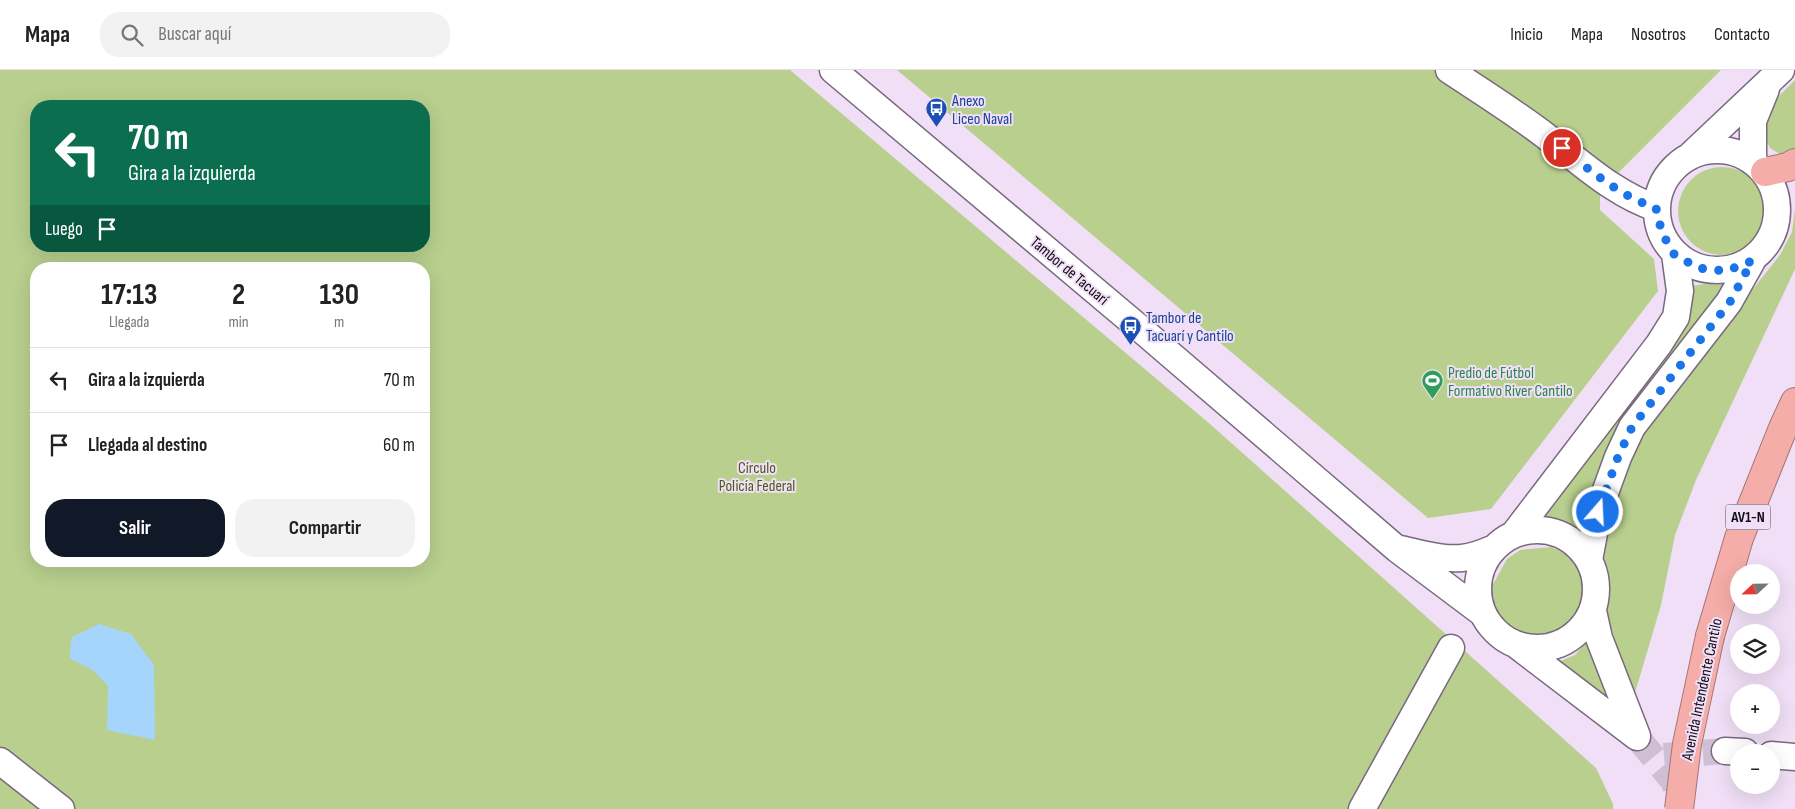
<!DOCTYPE html>
<html lang="es">
<head>
<meta charset="utf-8">
<style>
  body { margin:0; font-family:"Sofia Sans Condensed",sans-serif; background:#f2f2f2; color:#222; height:100vh; display:flex; flex-direction:column; font-size:19px; white-space:nowrap }
  * { box-sizing:border-box; margin:0 }
  p { font-size:16px; color:#767676 }
  .icon { flex:none; width:28px; height:28px; fill:none; stroke:currentColor; stroke-width:2; stroke-linecap:round; stroke-linejoin:round }
  .map { position:relative; flex:1; overflow:hidden }
  .details { position:absolute; left:30px; top:192px; width:400px; height:305px; display:flex; flex-direction:column; background:#fff; border-radius:20px; box-shadow:0 5px 20px #0002 }
  .details>* { flex:none }
  .guide { position:absolute; left:30px; top:30px; width:400px; height:152px; border-radius:20px; box-shadow:0 5px 20px #0002; background:#0b6e4f; color:#fff; overflow:hidden }
  .needle { width:32px; rotate:248deg }
  .fabs { position:absolute; left:1730px; top:494px; display:grid; gap:10px }
  .fabs a { display:grid; place-items:center; width:50px; height:50px; border-radius:50%; background:#fff; box-shadow:0 5px 20px #0002; font-size:25px }
  .pin { position:absolute; display:grid; place-items:center; width:42px; height:42px; color:#fff; margin:-21px; border:2px solid #fff; border-radius:50%; box-shadow:0 1px 5px #0007 }
  .me { position:absolute; width:55px; margin:-28px; rotate:19deg; stroke-linejoin:round; filter:drop-shadow(0 0 4px #0008) }
  .turn { display:flex; align-items:center; gap:18px; height:105px; padding:0 15px; font-size:22px }
  .turn .icon { width:65px; height:65px; stroke-width:2.5 }
  .turn b { display:block; font-size:35px; line-height:42px }
  .then { display:flex; align-items:center; height:48px; padding:0 15px; background:#0003; gap:10px; font-size:19px }
  .eta { display:flex; justify-content:space-evenly; align-items:center; height:85px; text-align:center }
  .eta b { font-size:30px; font-weight:700; line-height:35px }
  .action { display:flex; gap:10px; margin-top:auto; padding:10px 15px }
  .action a { flex:1; height:58px; border-radius:20px; background:#111827; color:#fff; font-size:20px; font-weight:700; line-height:58px; text-align:center }
  .action a+a { background:#f2f2f2; color:#222 }
  ul { padding:0; list-style:none }
  li { display:flex; align-items:center; gap:15px; height:65px; padding:0 15px; border-top:1px solid #e0e0e0 }
  li div { flex:1 }
  li b { display:block; font-size:19px }
  li em { font-style:normal }
  header { display:flex; align-items:center; gap:30px; box-sizing:border-box; height:70px; padding:0 25px; background:#fff; border-bottom:1px solid #e0e0e0 }
  header strong { font-size:24px }
  nav { display:flex; gap:28px; margin-inline-start:auto; font-size:18px }
  .search { width:350px; height:45px; background:#f2f2f2; display:flex; align-items:center; gap:12px; box-sizing:border-box; padding:0 18px; border-radius:20px; color:#767676; font-size:19px }
  .map>svg:first-child { display:block }
  .green { fill:#b8cf8e; fill-rule:evenodd }
  .water { fill:#a6d5fb }
  .lines { fill:none; stroke-linecap:round; stroke-linejoin:round }
  .minor-tunnel { stroke:#cebfd4; stroke-width:26; stroke-dasharray:26 13; stroke-linecap:butt }
  .minor-casing { stroke:#78697d; stroke-width:29 }
  .highway-casing { stroke:#a47474; stroke-width:30 }
  .minor { stroke:#fff; stroke-width:26 }
  .highway { stroke:#f4ada8; stroke-width:28 }
  .highway-bridge-casing { stroke:#a47474; stroke-width:30; stroke-linecap:butt }
  .highway-bridge { stroke:#f4ada8; stroke-width:28 }
  .route { stroke:#1a73e8; stroke-width:9; stroke-dasharray:0 16.2 }
  .labels { text-anchor:middle; stroke-width:4; stroke-linejoin:round; paint-order:stroke }
  .shield { fill:#f0dff6; stroke:#534b56; stroke-width:1 }
  .shield-label { font-size:15px; font-weight:bold; fill:#100b12 }
  .transit-label { font-size:16px; fill:#164399; stroke:#f0dff6; text-anchor:start }
  .street-label { font-size:16px; fill:#100b12; stroke:#f0dff6 }
  .leisure-label { font-size:16px; fill:#27864d; stroke:#f0dff6; text-anchor:start }
  .park-label { font-size:16px; fill:#485b1c; stroke:#f0dff6 }
</style>
</head>
<body>
<header>
<strong>Mapa</strong>
<div class="search"><svg class="icon" aria-label="search" viewBox="0 0 24 24"><circle cx="10" cy="10" r="6"/><path d="M15 15l6 6"/></svg>Buscar aquí</div>
<nav><a>Inicio</a><a>Mapa</a><a>Nosotros</a><a>Contacto</a></nav>
</header>
<div class="map">
<svg width="1795" height="739" viewBox="0 0 1795 739">
  <rect width="100%" height="100%" fill="#f0dff6"/>
  <!-- green -->
  <path class="green" d="M 0,0 L 790,0 L 1210,354 L 1596,698 L 1613,734 L 1613,739 L 0,739 ZM 36,36 L 424,36 L 424,176 L 36,176 ZM 36,199 L 424,199 L 424,491 L 36,491 Z
    M 897,0 L 1721,0 L 1600,121 L 1600,140 L 1654,189 L 1658,221 L 1491,439 L 1428,448 Z
    M 1795,10 L 1795,83 L 1783,86 L 1770,78 L 1765,68 L 1764,50 L 1772,33 Z
    M1678 141a44 44 0 1 1 88 0a44 44 0 1 1-88 0Z
    M 1795,139 L 1795,199 L 1696,410 L 1675,465 L 1661,535 L 1635,623 L 1625,603 L 1608,547 L 1603,516 L 1604,458 L 1641,360 L 1780,185 L 1792,162 Z
    M 1705,214 L 1723,215 L 1583,466 L 1561,453 L 1541,449 L 1677,270 L 1688,244 L 1690,216 Z
    M 1551,477 L 1567,484 L 1578,493 L 1584,518 L 1577,548 L 1564,565 L 1543,569 L 1523,567 L 1507,557 L 1493,538 L 1492,516 L 1507,489 L 1520,480 Z
    M 1589,569 L 1617,637 L 1556,593 L 1575,585 Z"/>
  <!-- water -->
  <path class="water" d="M 99,554 L 131,564 L 154,595 L 155,670 L 107,660 L 108,616 L 94,601 L 69,588 L 72,567 Z"/>
  <g class="lines">
    <!-- minor-tunnel -->
    <path class="minor-tunnel" d="M 1637,667 L 1674,712 L 1680,738
      M 1664,686 L 1725,681"/>
    <defs>
      <path id="minor" d="M 833,0 L 1143,261 L 1397,479 L 1481,542
        M 1449,0 C 1482,22 1516,43 1547,67 C 1582,93 1614,124 1656,138
        M1657 140a60 60 0 1 1 120 0a60 60 0 1 1-120 0Z
        M 1692,84 L 1781,0
        M 1753,90 L 1753,51 L 1766,19
        M1478 519a59 59 0 1 1 118 0a59 59 0 1 1-118 0Z
        M 1514,464 L 1659,274 L 1676,247 L 1680,221 L 1675,184
        M 1400,479 C 1420,483 1442,490 1462,488 C 1473,487 1483,483 1492,479
        M 1589,490 L 1598,442 L 1618,387 L 1632,357 L 1729,232 L 1752,191
        M 1593,541 L 1599,568 L 1637,666
        M 1519,577 L 1637,667
        M 1725,681 L 1745,682
        M 1771,685 L 1795,687
        M 0,691 L 61,739
        M 1362,739 L 1451,578"/>
      <path id="highway" d="M 1765,102 L 1788,97 L 1795,93
        M 1710,566 L 1739,468 L 1783,358 L 1795,332"/>
    </defs>
    <!-- minor casing -->
    <use href="#minor" class="minor-casing"/>
    <!-- highway casing -->
    <use href="#highway" class="highway-casing"/>
    <!-- minor -->
    <use href="#minor" class="minor"/>
    <!-- highway -->
    <use href="#highway" class="highway"/>
    <defs>
      <path id="highway-bridge" d="M 1679,739 L 1687,674 L 1710,566"/>
    </defs>
    <!-- highway-bridge casing -->
    <use href="#highway-bridge" class="highway-bridge-casing"/>
    <!-- highway-bridge -->
    <use href="#highway-bridge" class="highway-bridge"/>
  </g>
  <g class="lines">
    <!-- route -->
    <path class="route" d="M 1562,78 C 1591,101 1620,126 1656,138 L 1662,163 L 1674,184 L 1698,198 L 1726,201 L 1752,191 L 1730,232 L 1632,357 L 1618,387 L 1598,442"/>
  </g>
  <!-- icons -->
  <defs>
    <symbol id="bus-pin" viewBox="-11 -11 22 30"><path d="M0 17L-7.5 6A9.5 9.5 0 1 1 7.5 6Z" fill="#1a4fb4" stroke="#f0dff6"/><path d="M-5-6H5V4H4V6H2V4H-2V6H-4V4H-5ZM-3.5-4V0h7V-4ZM-3.5 1.2v1.5H-2V1.2ZM2 1.2v1.5H3.5V1.2Z" fill="#fff"/></symbol>
    <symbol id="stadium-pin" viewBox="-11 -11 22 30"><path d="M0 17L-7.5 6A9.5 9.5 0 1 1 7.5 6Z" fill="#2e9e5b" stroke="#f0dff6"/><path d="M0-5a6.5 5 0 1 0 0 10a6.5 5 0 1 0 0-10ZM-3.5-1.8h7v3.6h-7Z" fill="#fff"/></symbol>
  </defs>
  <g fill-rule="evenodd">
    <use href="#bus-pin" x="924" y="26" width="25" height="34"/>
    <use href="#bus-pin" x="1118" y="244" width="25" height="34"/>
    <use href="#stadium-pin" x="1420" y="298" width="25" height="34"/>
  </g>
  <g class="labels">
    <!-- shield labels -->
    <rect class="shield" x="1725.5" y="434.5" width="45" height="25" rx="4"/>
    <g class="shield-label">
      <text x="1748" y="452">AV1-N</text>
    </g>
    <!-- transit labels -->
    <g class="transit-label">
      <text x="952" y="36">Anexo<tspan x="952" dy="18">Liceo Naval</tspan></text>
      <text x="1146" y="253">Tambor de<tspan x="1146" dy="18">Tacuarí y Cantilo</tspan></text>
    </g>
    <!-- street labels -->
    <g class="street-label">
      <text transform="translate(1070 200) rotate(40)" y="6">Tambor de Tacuarí</text>
      <text transform="translate(1701 619) rotate(-78)" y="6">Avenida Intendente Cantilo</text>
    </g>
    <!-- leisure labels -->
    <g class="leisure-label">
      <text x="1448" y="308">Predio de Fútbol<tspan x="1448" dy="18">Formativo River Cantilo</tspan></text>
    </g>
    <!-- park labels -->
    <g class="park-label">
      <text x="757" y="403">Círculo<tspan x="757" dy="18">Policía Federal</tspan></text>
    </g>
  </g>
</svg>
<div class="fabs">
<a><svg class="needle" viewBox="-14 -14 28 28"><path d="M0-13l5 13h-10z" fill="#e53935"/><path d="M0 13l5-13h-10z" fill="#767676"/></svg></a>
<a><svg class="icon" aria-label="layers" viewBox="0 0 24 24"><path d="M12 4l9 5-9 5-9-5zM3 14l9 5 9-5"/></svg></a>
<a>+</a>
<a>−</a>
</div>
<div class="pin" style="left:1562px;top:78px;background:#d93025"><svg class="icon" aria-label="arrive" viewBox="0 0 24 24"><path d="M6 21V4h12l-3 4 3 4H6"/></svg></div>
<svg class="me" style="left:1598px;top:442px" viewBox="-20 -20 40 40"><circle r="17" fill="#1a73e8" stroke="#fff" stroke-width="3"/><path d="M0-11L8 9 0 5-8 9z" fill="#fff"/></svg>
<div class="guide">
<div class="turn"><svg class="icon" aria-label="left" viewBox="0 0 24 24"><path d="M17 20v-9H6M10 6l-5 5 5 5"/></svg><div><b>70 m</b>Gira a la izquierda</div></div>
<div class="then">Luego<svg class="icon" aria-label="arrive" viewBox="0 0 24 24"><path d="M6 21V4h12l-3 4 3 4H6"/></svg></div>
</div>
<section class="details">
<div class="eta">
<div><b>17:13</b><p>Llegada</p></div>
<div><b>2</b><p>min</p></div>
<div><b>130</b><p>m</p></div>
</div>
<ul>
<li><svg class="icon" aria-label="left" viewBox="0 0 24 24"><path d="M17 20v-9H6M10 6l-5 5 5 5"/></svg><div><b>Gira a la izquierda</b></div><em>70 m</em></li>
<li><svg class="icon" aria-label="arrive" viewBox="0 0 24 24"><path d="M6 21V4h12l-3 4 3 4H6"/></svg><div><b>Llegada al destino</b></div><em>60 m</em></li>
</ul>
<div class="action"><a>Salir</a><a>Compartir</a></div>
</section>
</div>
</body>
</html>
